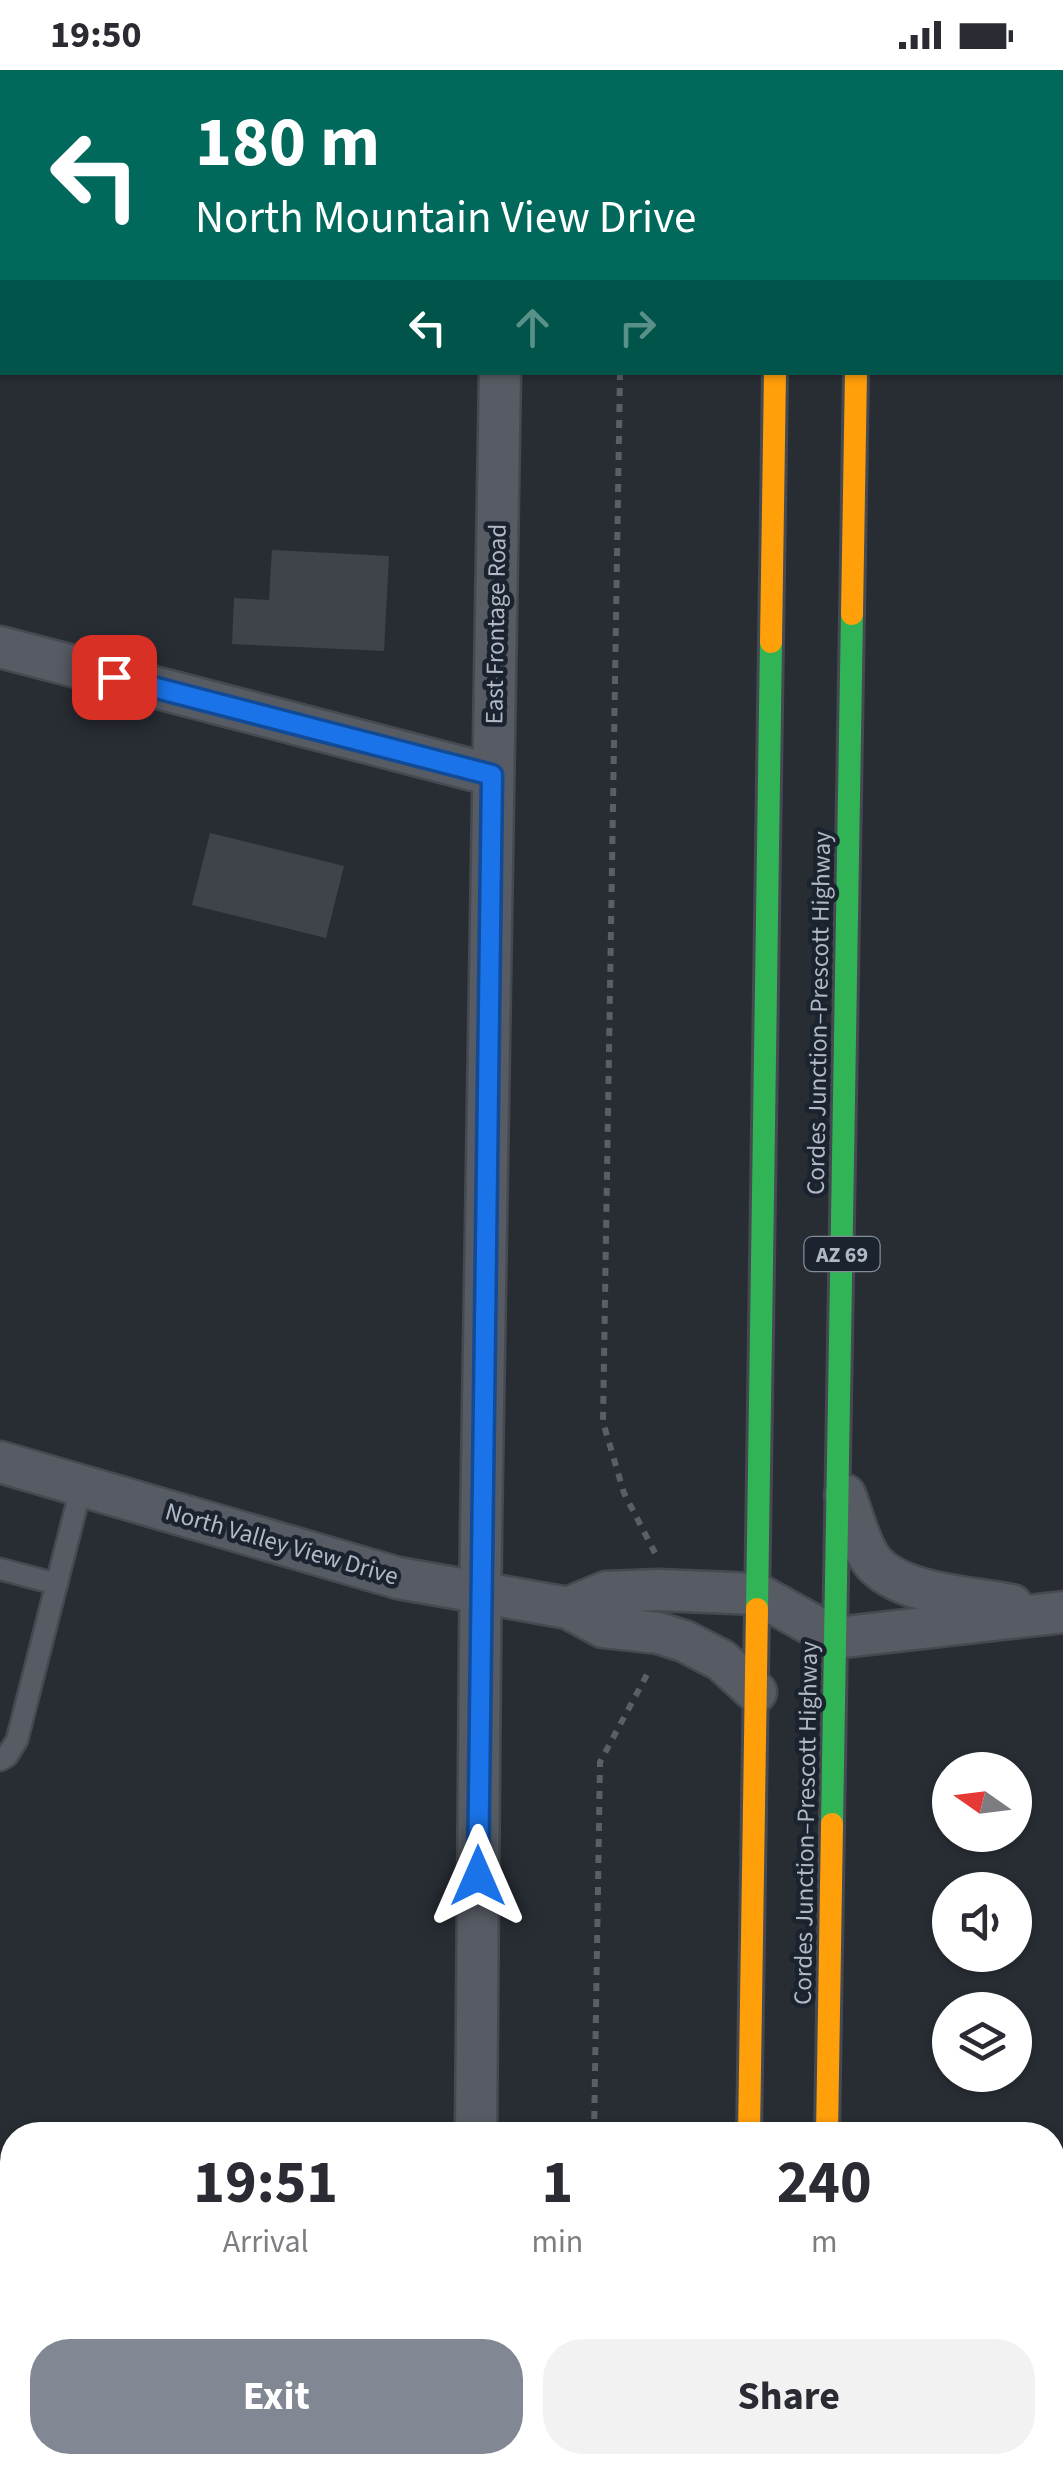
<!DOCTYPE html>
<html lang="en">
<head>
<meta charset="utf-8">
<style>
  body { margin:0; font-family:"Source Sans 3",sans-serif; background:#f2f2f3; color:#2b2b33; height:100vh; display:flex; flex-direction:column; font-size:38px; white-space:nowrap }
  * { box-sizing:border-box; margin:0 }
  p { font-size:32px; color:#7c7c81 }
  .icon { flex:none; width:55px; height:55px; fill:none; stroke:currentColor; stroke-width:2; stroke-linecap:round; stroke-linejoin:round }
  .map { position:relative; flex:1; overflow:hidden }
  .panel { position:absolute; left:0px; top:2052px; width:1065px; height:352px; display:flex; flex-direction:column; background:#fff; border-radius:40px 40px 0 0; box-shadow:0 2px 8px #0004 }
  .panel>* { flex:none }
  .banner { position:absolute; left:0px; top:0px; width:1065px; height:305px; box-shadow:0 2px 8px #0004; background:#00695c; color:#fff; overflow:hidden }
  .needle { width:65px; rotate:284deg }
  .controls { position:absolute; left:932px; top:1682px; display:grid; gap:20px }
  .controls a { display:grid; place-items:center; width:100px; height:100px; border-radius:50%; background:#fff; box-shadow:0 2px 8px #0004; font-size:50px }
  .pin { position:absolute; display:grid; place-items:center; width:85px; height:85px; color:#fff; margin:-42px; border-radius:20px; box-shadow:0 5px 15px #0006 }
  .me { position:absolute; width:110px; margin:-55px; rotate:0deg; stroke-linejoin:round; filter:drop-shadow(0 0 8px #0008) }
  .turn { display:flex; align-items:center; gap:35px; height:210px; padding:0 30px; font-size:45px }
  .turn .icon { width:130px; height:130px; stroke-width:2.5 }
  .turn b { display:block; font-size:70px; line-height:85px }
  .lanes { display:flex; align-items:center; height:95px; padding:0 30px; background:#0003; justify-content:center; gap:50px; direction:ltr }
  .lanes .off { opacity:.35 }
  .eta { display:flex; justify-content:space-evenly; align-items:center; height:170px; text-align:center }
  .eta b { font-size:60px; font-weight:700; line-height:70px }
  .action { display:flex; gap:20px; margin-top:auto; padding:20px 30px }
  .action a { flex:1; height:115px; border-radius:40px; background:#818894; color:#fff; font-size:40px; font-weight:700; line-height:115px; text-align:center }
  .action a+a { background:#f2f2f3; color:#2b2b33 }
  .status { display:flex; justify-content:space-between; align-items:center; height:70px; padding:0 50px; background:#fff; direction:ltr }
  .status svg { height:28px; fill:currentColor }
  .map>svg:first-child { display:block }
  .building { fill:#3f444b }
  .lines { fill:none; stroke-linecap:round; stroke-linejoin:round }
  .lane-casing { stroke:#46494f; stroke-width:25 }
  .street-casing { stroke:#46494f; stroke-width:45 }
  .fast-casing { stroke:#454951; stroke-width:28 }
  .slow-casing { stroke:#454951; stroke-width:28 }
  .jam-casing { stroke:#454951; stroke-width:28 }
  .path { stroke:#595f66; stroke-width:6; stroke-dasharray:8 8; stroke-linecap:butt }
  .lane { stroke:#575b63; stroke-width:20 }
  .street { stroke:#575b63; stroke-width:40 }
  .fast { stroke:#30b455; stroke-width:22 }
  .slow { stroke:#ff9f0a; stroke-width:22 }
  .jam { stroke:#e5322d; stroke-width:22 }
  .route-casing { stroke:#114b97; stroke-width:25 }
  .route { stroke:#1a73e8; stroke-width:18 }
  .labels { text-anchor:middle; stroke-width:9; stroke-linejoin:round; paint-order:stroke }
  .shield { fill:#1b232f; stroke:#848c99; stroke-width:2.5 }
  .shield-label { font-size:22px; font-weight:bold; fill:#b1b9c7 }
  .street-label { font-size:25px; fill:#b1b9c7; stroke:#1b232f }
</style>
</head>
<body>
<div class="status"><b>19:50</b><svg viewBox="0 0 49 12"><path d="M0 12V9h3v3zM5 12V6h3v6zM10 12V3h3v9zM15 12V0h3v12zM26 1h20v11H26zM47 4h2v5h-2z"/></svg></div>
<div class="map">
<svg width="1063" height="2404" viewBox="0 0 1063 2404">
  <rect width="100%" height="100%" fill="#282d34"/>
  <!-- building -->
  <path class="building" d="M 272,480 L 389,486 L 384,581 L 232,574 L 234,528 L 269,530 Z
    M 210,763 L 344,796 L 326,868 L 192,835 Z
    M 0,2337 L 12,2340 L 12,2364 L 3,2404 L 0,2404 Z"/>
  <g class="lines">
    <defs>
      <path id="lane" d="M 0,1499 L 57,1514
        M 0,1690 L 7,1686 L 17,1670 L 82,1414"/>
      <path id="street" d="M 506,2 L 506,0
        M 0,577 L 492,705
        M 0,1392 L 398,1508 L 568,1538 L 603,1557 L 658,1563 L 684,1571 L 721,1590 L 756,1622
        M 845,1425 C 853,1445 859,1474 872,1491 C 899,1525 972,1527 1012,1535
        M 568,1538 L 606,1522 L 658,1520 L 757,1524 L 836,1568 L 1063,1542
        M 476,2065 L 481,1460 L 500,302
        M 0,2189 L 12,2193
        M 474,2404 L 474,2392
        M 1059,2404 L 1058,2243 L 1063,2207"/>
      <path id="fast" d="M 778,0 L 778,2
        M 861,0 L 861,2
        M 757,1539 L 771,572
        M 832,1754 L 852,544
        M 744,2392 L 744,2404"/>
      <path id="slow" d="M 852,544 L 856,302
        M 771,572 L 775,302
        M 749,2065 L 757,1539
        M 827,2065 L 832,1754"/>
      <path id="jam" d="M 822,2392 L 822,2404"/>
    </defs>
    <!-- lane casing -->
    <use href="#lane" class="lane-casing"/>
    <!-- street casing -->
    <use href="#street" class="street-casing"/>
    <!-- fast casing -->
    <use href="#fast" class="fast-casing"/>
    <!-- slow casing -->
    <use href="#slow" class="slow-casing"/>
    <!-- jam casing -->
    <use href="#jam" class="jam-casing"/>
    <!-- path -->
    <path class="path" d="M 625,2 L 625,0
      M 620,302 L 603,1352 L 624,1423 L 655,1483
      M 594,2065 L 600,1692 L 650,1599
      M 588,2404 L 588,2392"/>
    <!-- lane -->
    <use href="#lane" class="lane"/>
    <!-- street -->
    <use href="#street" class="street"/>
    <!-- fast -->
    <use href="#fast" class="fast"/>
    <!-- slow -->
    <use href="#slow" class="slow"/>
    <!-- jam -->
    <use href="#jam" class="jam"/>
  </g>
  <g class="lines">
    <defs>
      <path id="route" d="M 114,607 L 492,705 L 478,1806"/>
    </defs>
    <!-- route casing -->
    <use href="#route" class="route-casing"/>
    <!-- route -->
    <use href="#route" class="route"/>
  </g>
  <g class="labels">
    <!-- shield labels -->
    <rect class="shield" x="804.5" y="1167" width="75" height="34" rx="8"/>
    <g class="shield-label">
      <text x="842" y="1192">AZ 69</text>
    </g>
    <!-- street labels -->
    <g class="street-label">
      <text transform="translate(495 554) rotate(-89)" y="9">East Frontage Road</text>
      <text transform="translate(818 943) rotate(-89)" y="9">Cordes Junction–Prescott Highway</text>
      <text transform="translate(282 1473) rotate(16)" y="9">North Valley View Drive</text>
      <text transform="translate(805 1753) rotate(-89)" y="9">Cordes Junction–Prescott Highway</text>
    </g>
  </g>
</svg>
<div class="controls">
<a><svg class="needle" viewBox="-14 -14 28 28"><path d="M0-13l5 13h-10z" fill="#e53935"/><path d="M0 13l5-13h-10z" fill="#7c7c81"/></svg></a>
<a><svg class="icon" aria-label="sound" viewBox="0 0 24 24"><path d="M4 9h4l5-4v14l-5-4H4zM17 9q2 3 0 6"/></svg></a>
<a><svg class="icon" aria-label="layers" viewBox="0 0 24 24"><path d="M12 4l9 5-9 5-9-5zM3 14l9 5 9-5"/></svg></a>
</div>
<div class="pin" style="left:114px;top:607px;background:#d93025"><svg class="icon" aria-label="arrive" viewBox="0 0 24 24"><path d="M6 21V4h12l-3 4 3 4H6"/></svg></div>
<svg class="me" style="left:478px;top:1806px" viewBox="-20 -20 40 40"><path d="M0-17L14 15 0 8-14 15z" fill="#1a73e8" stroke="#fff" stroke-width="4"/></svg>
<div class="banner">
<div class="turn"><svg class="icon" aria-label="left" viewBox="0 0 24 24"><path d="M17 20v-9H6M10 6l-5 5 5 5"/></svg><div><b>180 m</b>North Mountain View Drive</div></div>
<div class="lanes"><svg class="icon" aria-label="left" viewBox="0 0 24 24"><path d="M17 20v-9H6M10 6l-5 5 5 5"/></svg><svg class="icon off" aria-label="ahead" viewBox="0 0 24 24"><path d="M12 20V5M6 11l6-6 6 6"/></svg><svg class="icon off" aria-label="right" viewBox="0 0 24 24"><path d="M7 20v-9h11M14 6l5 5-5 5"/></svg></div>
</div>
<section class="panel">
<div class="eta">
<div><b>19:51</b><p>Arrival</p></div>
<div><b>1</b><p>min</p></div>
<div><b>240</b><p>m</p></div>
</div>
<div class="action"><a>Exit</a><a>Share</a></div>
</section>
</div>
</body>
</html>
